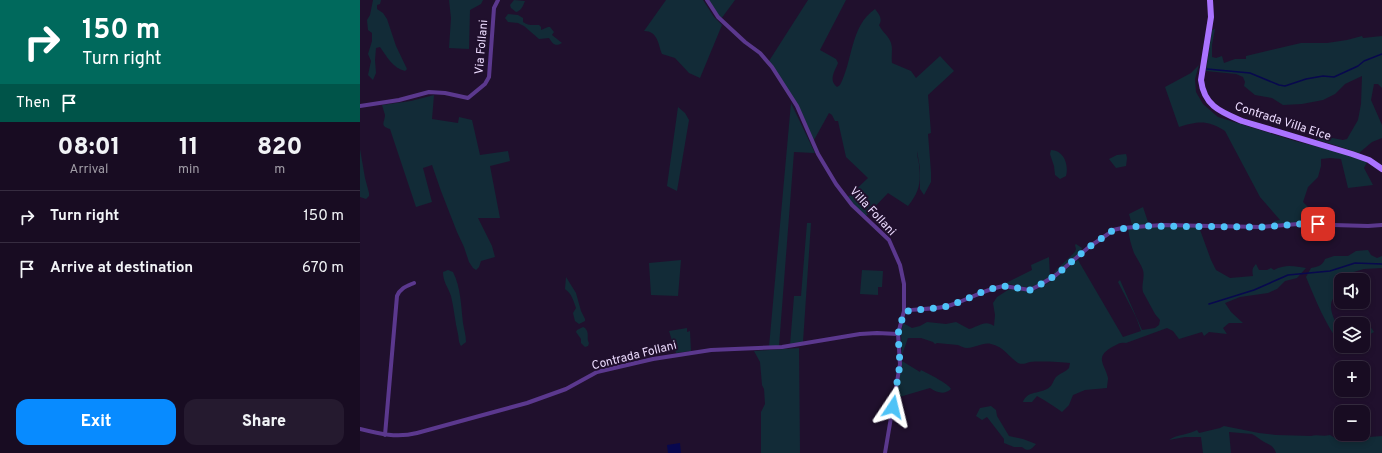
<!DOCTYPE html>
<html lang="en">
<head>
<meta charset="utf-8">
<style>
  body { margin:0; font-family:Overpass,sans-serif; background:#251a2f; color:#f1f3f6; height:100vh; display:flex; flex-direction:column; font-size:15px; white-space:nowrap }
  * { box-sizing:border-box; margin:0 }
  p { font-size:13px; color:#9f9ba5 }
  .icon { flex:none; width:22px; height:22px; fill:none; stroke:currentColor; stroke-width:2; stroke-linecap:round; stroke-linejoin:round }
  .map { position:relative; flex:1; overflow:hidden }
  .details { display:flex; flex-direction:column; background:#180c22; width:360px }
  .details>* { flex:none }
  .top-card { background:#00695c; color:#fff; overflow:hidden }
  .tools { position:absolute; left:974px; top:273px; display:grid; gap:8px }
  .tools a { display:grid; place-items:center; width:36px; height:36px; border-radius:8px; background:#180c22; box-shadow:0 2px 6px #0003,0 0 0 1px #362c40; font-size:20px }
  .pin { position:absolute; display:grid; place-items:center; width:34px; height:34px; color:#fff; margin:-17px; border-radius:8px; box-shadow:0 2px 6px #0006 }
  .me { position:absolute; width:44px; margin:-22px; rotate:10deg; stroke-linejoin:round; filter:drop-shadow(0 0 3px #0008) }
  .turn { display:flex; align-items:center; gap:14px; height:84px; padding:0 16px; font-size:18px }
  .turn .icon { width:52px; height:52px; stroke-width:2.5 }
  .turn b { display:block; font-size:28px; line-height:34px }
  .then { display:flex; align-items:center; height:38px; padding:0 16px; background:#0003; gap:8px; font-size:15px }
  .eta { display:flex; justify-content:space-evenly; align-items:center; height:68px; text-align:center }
  .eta b { font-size:24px; font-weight:800; line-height:28px }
  .primary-button { display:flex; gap:8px; margin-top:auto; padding:8px 16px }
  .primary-button a { flex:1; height:46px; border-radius:12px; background:#088bff; color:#fff; font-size:16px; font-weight:800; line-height:46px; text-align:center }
  .primary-button a+a { background:#251a2f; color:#f1f3f6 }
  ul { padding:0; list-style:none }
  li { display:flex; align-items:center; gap:12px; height:52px; padding:0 16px; border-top:1px solid #362c40 }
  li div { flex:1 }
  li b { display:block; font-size:15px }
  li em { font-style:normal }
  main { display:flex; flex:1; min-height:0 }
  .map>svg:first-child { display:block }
  .green { fill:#122b37 }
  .water { fill:#08084e }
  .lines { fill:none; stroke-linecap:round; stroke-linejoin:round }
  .stream { stroke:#08084e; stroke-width:1.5 }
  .street { stroke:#5b388e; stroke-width:4 }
  .secondary { stroke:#aa73ff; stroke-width:6 }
  .route { stroke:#4fc3f7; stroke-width:7; stroke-dasharray:0 12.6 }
  .labels { text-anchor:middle; stroke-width:4; stroke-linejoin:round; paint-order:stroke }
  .street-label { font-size:12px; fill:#eddcff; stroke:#20102d }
</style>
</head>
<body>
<main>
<section class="details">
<div class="top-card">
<div class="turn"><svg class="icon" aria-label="right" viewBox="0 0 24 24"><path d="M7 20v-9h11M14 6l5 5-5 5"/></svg><div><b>150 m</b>Turn right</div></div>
<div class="then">Then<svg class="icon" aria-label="arrive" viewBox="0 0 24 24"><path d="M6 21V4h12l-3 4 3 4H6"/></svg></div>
</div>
<div class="eta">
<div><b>08:01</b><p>Arrival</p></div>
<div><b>11</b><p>min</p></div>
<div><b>820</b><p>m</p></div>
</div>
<ul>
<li><svg class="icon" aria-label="right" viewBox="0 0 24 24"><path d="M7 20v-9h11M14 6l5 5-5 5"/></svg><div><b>Turn right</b></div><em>150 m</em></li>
<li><svg class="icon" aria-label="arrive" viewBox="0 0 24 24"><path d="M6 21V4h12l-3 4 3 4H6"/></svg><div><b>Arrive at destination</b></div><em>670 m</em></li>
</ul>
<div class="primary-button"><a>Exit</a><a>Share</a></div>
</section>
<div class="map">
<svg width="1022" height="453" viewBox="0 0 1022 453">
  <rect width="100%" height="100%" fill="#20102d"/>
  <!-- green -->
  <path class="green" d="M 13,0 L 21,0 L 20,4 L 17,5 L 17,9 L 23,13 L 27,19 L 36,46 L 47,69 L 45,71 C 33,68 27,57 20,47 L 16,48 L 15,60 L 16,73 L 13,80 L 8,75 L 11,61 L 8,54 L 12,41 L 12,33 L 8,30 L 7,20 L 10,15 Z
    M 89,0 L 123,0 L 121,4 L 110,10 L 109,49 L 89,48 L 91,18 Z
    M 154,0 L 165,1 C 163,6 161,11 156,12 L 151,8 L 150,5 Z
    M 306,0 L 343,0 L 354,17 L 362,25 L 340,78 L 329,73 L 315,58 L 302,54 C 298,44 298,31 284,31 Z
    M 349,0 L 375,0 L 361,19 Z
    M 448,0 L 486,0 L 460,50 L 476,59 L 478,63 C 475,71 468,80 477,87 L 480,85 C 493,61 490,26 515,9 C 519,14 523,19 519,25 C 522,32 529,36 531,43 C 533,49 531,56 532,63 L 551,71 L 556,78 L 580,56 L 594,71 L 568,95 L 571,133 L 568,134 L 571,172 L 571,182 L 564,195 L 560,189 L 560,168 L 557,151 C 557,155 558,159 559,164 C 561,182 560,191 548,206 L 528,193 L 505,217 L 488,197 L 508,178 L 486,157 L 478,121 L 475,121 L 472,115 L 469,113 L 454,140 L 409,61 Z
    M 148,14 L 158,15 L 163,18 L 163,22 C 168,26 173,25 179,25 L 181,27 L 181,30 L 188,27 L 190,27 L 194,32 L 192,35 L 202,43 C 195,47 193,44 189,38 L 179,39 L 164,26 L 158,23 L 148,22 L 145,18 Z
    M 855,29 L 852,45 L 852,57 L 856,58 L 862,56 L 864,63 L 875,59 L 886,59 L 886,56 L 941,43 L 967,43 L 987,40 L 1002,36 L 1003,38 L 1022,36 L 1022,88 L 1018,84 L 1014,84 L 1011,100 L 1022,125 L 1022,138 L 1012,142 L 999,153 L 956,139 L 967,137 L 983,140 L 987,139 L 998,120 L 1001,104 L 1002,76 L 985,84 L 975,94 L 963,100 L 942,104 L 923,105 L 912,98 L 895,95 L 884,86 L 885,82 L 883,77 L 876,74 L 846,71 L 852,30 Z
    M 839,65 L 835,79 L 836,92 L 843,104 L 858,117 L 935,141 L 978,152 L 1007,162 L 1004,168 L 1013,185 L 988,188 L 981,159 L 970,158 L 961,159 L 961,166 L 958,177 L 948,187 L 943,202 L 952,211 L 956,218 L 963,219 L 968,223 L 915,224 L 914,221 L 920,220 L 900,197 L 865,131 C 847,120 839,121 819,127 L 805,87 L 831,73 Z
    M 74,95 L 72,119 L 98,123 L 99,117 L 112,120 L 120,155 L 148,151 L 150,161 L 130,166 L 140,218 L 118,218 L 132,246 L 135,257 L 121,261 L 119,267 L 116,270 L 113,268 L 109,262 L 104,247 L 97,232 L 81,191 L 72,165 L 63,168 L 72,202 L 56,207 L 30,129 C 19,126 25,122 25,115 C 24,112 23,108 22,105 L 51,101 Z
    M 431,103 L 455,153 L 434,152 L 419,346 L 409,347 Z
    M 318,107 L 325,113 L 329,120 L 317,191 L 307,186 Z
    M 0,149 L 5,178 L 9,193 L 9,196 L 6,199 L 0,197 Z
    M 691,150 C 704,150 709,165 706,176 L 700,179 L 695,175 L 694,166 L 690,154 Z
    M 766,154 L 767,158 L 766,166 L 756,168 L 749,159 L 757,155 Z
    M 783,207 L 789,225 L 772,225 L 769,214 Z
    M 447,223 L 451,223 L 443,342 L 430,345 L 434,296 L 441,296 Z
    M 779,227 L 839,227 L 851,260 L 856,270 L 870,278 L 893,276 C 892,271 892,268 896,264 L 899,270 L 907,270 L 911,268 L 914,270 C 925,264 934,266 946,268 L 937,278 L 925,281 L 917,289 L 908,293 L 880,297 L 865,303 L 871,312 L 883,323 L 869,323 L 863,328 L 867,334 L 849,332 L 844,336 L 842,332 L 819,339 L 813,331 L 807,328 L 766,343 C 761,342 759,343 754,346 C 733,357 745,364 748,378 C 748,381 747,385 747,388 L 725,390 L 713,395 L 709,405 L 702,412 C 694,406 686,401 677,396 L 672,402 L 663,402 C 667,391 678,394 687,389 C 692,387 693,381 696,377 C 700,373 706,372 709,368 L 710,363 C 702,362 679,361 670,362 C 666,363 663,365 658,363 C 649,357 643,346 631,344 C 623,342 615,348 607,348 C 604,348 601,346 598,345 C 591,344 584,344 577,343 L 575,344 L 573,342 L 561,338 L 548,338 L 542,355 L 541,333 L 543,323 L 552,328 L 560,326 L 567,322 L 586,324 L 596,322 L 609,329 C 618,327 625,319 634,326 L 635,315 L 633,303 L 637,297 L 651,288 C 657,289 664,292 670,291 C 682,291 708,267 718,260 L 763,337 L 781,331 L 776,317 L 758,282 L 760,280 L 782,330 L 795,328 L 799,325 L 800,320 L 795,314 L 783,292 C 781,285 785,278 783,270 C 781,264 777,259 774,253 C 771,245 769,237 768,228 Z
    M 716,244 L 722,248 L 721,253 L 693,276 L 695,271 L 715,252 L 716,249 L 715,245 Z
    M 1008,250 L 1011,255 L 1017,258 L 1022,256 L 1022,268 L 1004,269 L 990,273 L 991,280 L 981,280 L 981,293 C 967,298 970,311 976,323 L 989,324 L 1005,319 L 1014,332 L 1003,338 L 1003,324 L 981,324 L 981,345 C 965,324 956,301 946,277 L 951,268 C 958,267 963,265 965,259 L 974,256 L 988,256 L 996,251 Z
    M 689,257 L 690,277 L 673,287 L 664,287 L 648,284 L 637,286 L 648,282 L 672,270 L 671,265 Z
    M 321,260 L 318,296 L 291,295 L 289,263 Z
    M 88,270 L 93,272 C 101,288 101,306 103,323 C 104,330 106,335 106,342 L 101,346 C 98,341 99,338 98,334 C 95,322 94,308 91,296 C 88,287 83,282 83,272 Z
    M 502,270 L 523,271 L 522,287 L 518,287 L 518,295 L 500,294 Z
    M 206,277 L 216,293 L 221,311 L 225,319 L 225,321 L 219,324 L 215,321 L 213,313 L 216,308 C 213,300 212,294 205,289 Z
    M 223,327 L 225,328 C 230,333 226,338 229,343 L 228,346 L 225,347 L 221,343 L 221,339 L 216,332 L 217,330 Z
    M 327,328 L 327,332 L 330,331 L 331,351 L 316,353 L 309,331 Z
    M 439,348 L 440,453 L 401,453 L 401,412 L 405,404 L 404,389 L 402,385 L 400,362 L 394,351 Z
    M 542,361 L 560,372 L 561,370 C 567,373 589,384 591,389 C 584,395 578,393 570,388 L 536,398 Z
    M 631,406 L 636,410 L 637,416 L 649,436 L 663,439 L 676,444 C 671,450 668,452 662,447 L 654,447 L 644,443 L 644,439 L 627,417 L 622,420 L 616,416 L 620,408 Z
    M 864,426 L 899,433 L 916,435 L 951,436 C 957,434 963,437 970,435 L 975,438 L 984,439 L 1022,436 L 1022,453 L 916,453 C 913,444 908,445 901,440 C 898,438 896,436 892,434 L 869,432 L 871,453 L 843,453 L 841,437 L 825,437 L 809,440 C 818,434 828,435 837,430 L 839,433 L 860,428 Z"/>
  <!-- water -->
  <path class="water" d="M 320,443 L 321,453 L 308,453 L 307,445 Z"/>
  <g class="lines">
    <!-- stream -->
    <path class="stream" d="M 847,69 L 890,73 L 919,85 L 925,86 L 946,79 L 963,76 L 974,77 L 998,66 L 1004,61 L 1022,54
      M 849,304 L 894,290 L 928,275 L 970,271 L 995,263 L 1022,264"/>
    <!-- street -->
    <path class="street" d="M 347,0 L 358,17 L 385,42 L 400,53 L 412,67 L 437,106 L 458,154 L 476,184 L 492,205 L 529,240 L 540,265 L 544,284 L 544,311 L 538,334 L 540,364 L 525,453
      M 0,106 L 39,100 L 69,92 L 85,93 L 108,98 L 125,84 L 129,77 L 134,8 L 138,0
      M 544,311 C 559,308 576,310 591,305 C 607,300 622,291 639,287 L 644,286 L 670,290 L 678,286 L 696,275 L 729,247 L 748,234 L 753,230 L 762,228 L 802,225 L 901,227 L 938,224 L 1008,226 L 1022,225
      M 0,429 C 20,434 37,438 57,433 L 167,403 L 206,389 L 237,372 L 293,359 L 351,350 L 422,347 L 500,334 L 517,333 L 538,334
      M 25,435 L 37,296 C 40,288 47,286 54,283"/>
    <!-- secondary -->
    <path class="secondary" d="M 850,0 L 851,17 L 841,80 C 844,106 861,112 882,121 L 992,154 L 1009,160 L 1022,169"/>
  </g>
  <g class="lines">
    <!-- route -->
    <path class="route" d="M 533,407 L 540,364 L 538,334 L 544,312 C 559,308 576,310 591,305 C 607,300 622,290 639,287 L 644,286 L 670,290 L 678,286 L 696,275 L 729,247 L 748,234 L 753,230 L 779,226 L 901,227 L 938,224 L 958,224"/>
  </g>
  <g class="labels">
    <!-- street labels -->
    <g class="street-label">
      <text transform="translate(121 47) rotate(-85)" y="4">Via Follani</text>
      <text transform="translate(923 121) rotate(18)" y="4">Contrada Villa Elce</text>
      <text transform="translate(513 211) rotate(47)" y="4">Villa Follani</text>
      <text transform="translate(274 355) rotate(-14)" y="4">Contrada Follani</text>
    </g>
  </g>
</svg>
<div class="tools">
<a><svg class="icon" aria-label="sound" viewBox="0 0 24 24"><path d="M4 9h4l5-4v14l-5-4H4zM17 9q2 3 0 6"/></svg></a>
<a><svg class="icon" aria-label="layers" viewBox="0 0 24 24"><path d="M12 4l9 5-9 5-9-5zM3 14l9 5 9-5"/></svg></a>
<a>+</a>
<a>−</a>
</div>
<div class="pin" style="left:958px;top:224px;background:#d93025"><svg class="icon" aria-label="arrive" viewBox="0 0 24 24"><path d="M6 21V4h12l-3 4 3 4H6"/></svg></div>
<svg class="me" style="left:533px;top:407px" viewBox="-20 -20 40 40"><path d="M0-17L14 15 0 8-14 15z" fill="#4fc3f7" stroke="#fff" stroke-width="4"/></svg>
</div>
</main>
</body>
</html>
